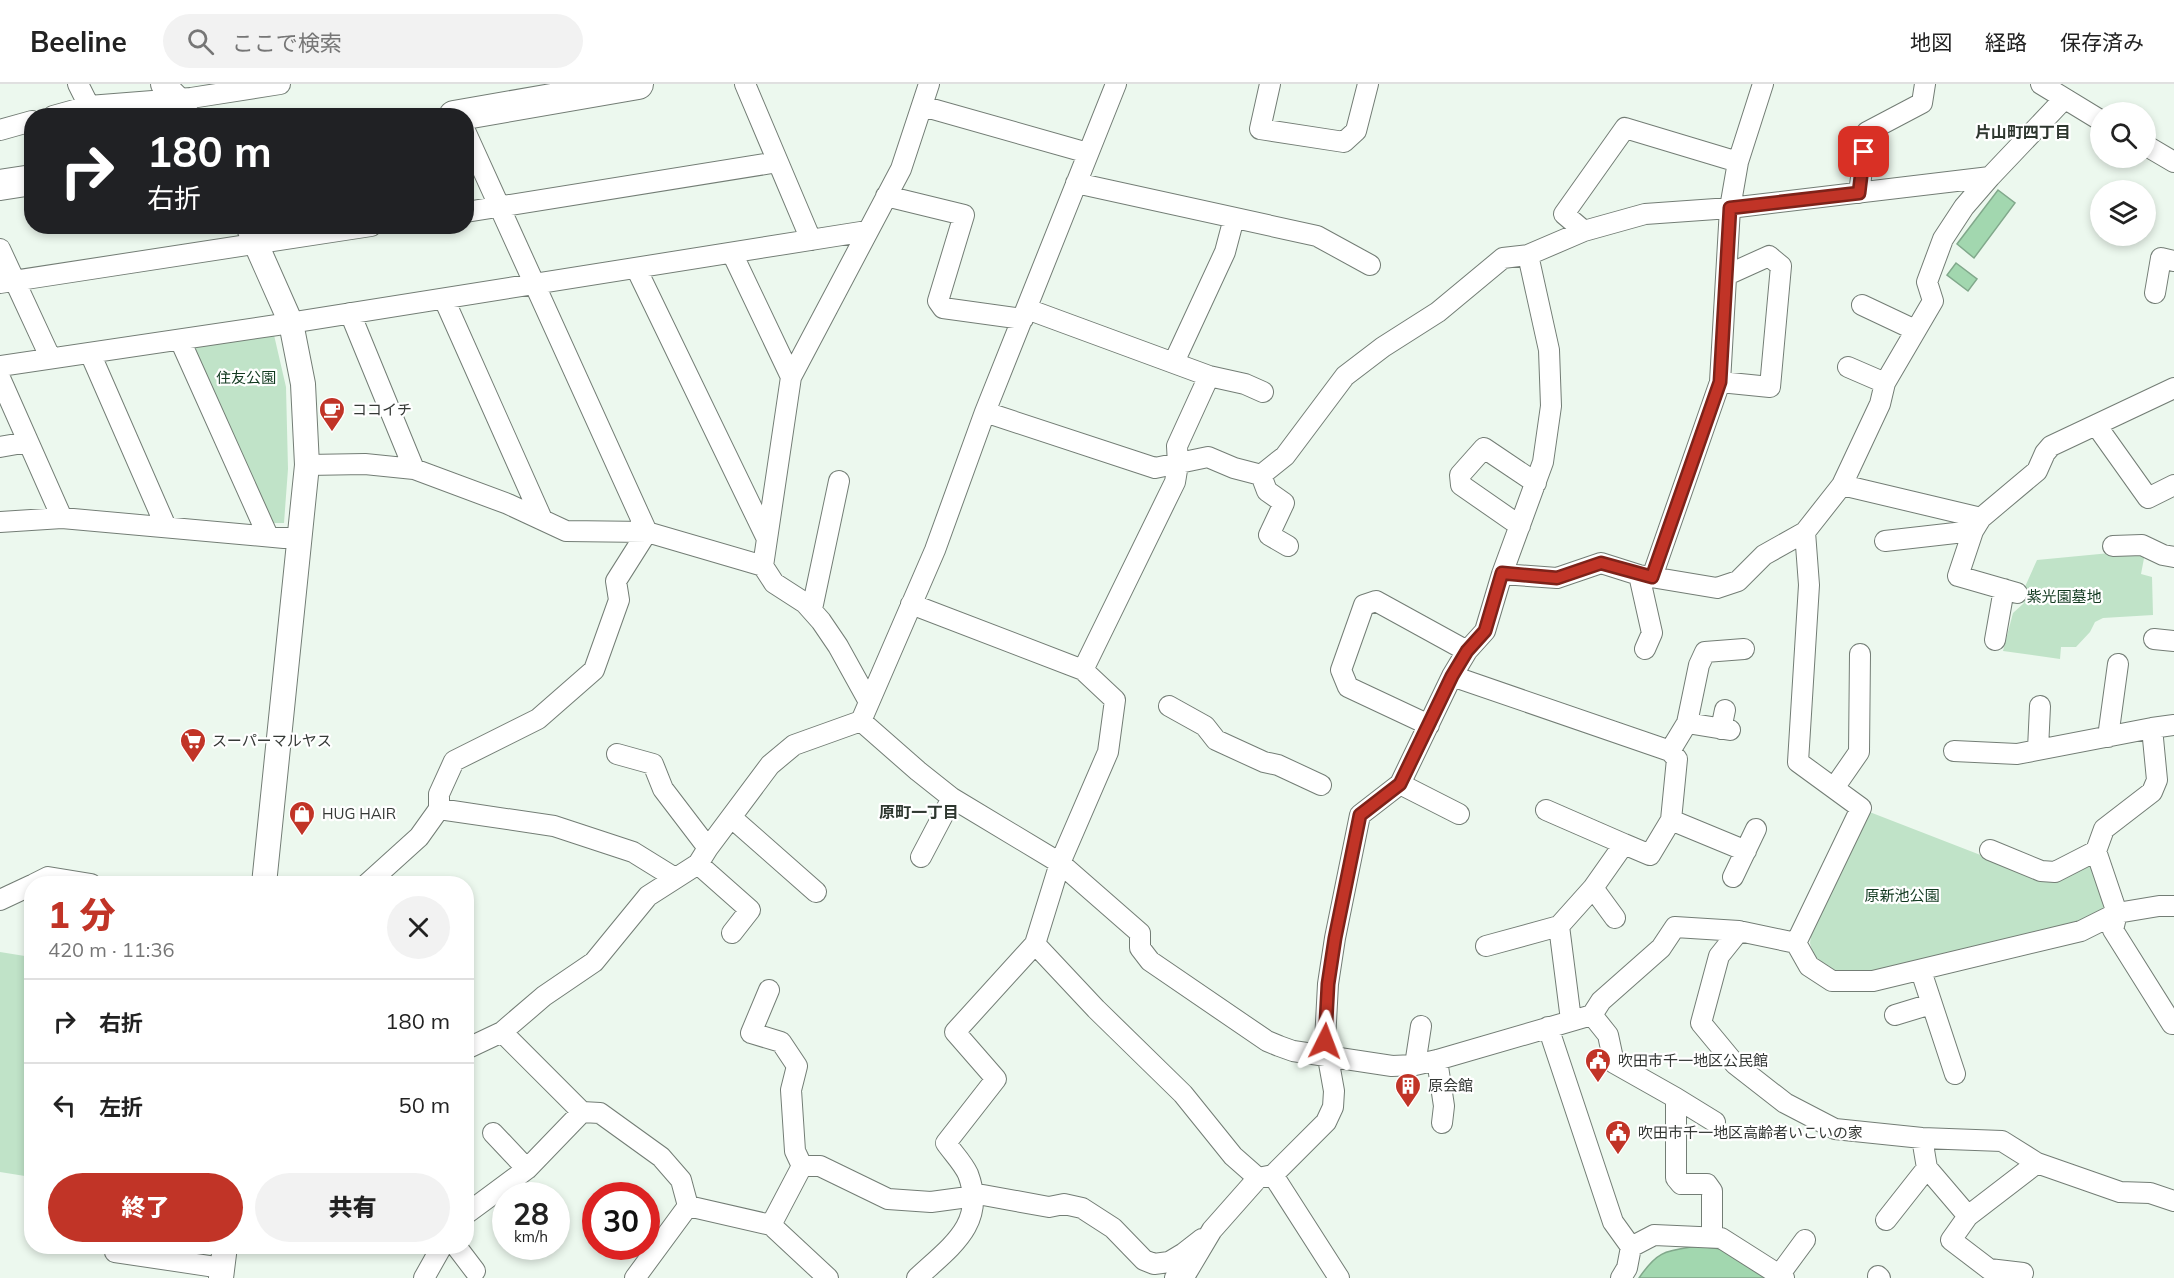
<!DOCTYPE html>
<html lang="ja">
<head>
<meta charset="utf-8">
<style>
  body { margin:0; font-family:Mulish,"Noto Sans JP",sans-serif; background:#f2f2f2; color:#222; height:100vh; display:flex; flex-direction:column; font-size:22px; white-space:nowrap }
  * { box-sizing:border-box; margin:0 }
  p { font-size:20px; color:#767676 }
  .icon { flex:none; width:33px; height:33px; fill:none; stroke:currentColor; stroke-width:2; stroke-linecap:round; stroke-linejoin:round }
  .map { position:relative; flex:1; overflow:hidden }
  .details { position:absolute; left:24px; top:792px; width:450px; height:378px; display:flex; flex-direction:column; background:#fff; border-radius:24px; box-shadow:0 3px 9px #0003 }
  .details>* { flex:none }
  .banner { position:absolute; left:24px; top:24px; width:450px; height:126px; border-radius:24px; box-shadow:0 3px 9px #0003; background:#202124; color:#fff; overflow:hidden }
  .controls { position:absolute; left:2090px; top:18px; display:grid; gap:12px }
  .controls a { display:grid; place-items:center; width:66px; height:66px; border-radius:50%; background:#fff; box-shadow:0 3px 9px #0003; font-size:30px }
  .speed { position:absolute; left:492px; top:1098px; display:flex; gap:12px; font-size:30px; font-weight:700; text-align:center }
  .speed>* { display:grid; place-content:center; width:78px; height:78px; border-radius:50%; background:#fff; box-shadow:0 3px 9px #0003; line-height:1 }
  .speed small { font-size:15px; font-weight:400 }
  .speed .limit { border:9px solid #d22; background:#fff; color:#111 }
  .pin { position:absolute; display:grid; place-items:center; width:51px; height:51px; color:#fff; margin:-26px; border-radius:12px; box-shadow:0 3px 9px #0006 }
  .me { position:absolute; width:66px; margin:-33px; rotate:3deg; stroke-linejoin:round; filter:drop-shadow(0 0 4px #0008) }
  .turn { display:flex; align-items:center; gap:21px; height:126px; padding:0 24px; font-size:27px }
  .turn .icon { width:78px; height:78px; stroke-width:2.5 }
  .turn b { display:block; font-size:42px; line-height:51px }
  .round { display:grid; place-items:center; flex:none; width:63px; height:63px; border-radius:32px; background:#f2f2f2 }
  .overview { display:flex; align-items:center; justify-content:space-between; height:102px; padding:0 24px }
  h1 { font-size:36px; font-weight:800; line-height:45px; color:#c13427 }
  .button { display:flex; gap:12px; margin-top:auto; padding:12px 24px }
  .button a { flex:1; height:69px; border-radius:36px; background:#c13427; color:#fff; font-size:24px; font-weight:800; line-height:69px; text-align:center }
  .button a+a { background:#f2f2f2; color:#222 }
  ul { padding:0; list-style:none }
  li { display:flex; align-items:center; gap:18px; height:84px; padding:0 24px; border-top:2px solid #e0e0e0 }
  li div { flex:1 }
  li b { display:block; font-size:22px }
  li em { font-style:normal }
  header { display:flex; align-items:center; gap:36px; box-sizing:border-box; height:84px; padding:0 30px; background:#fff; border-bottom:2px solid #e0e0e0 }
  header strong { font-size:28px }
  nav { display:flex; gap:33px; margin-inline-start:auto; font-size:21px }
  .search { width:420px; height:54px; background:#f2f2f2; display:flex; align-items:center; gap:15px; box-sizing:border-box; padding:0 21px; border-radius:33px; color:#767676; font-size:22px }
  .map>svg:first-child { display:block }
  .green { fill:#c0e3c8 }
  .water { fill:#a2d7af; stroke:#81a88b; stroke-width:1.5 }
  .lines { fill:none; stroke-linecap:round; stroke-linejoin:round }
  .minor-casing { stroke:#737d75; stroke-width:22 }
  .tertiary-casing { stroke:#737d75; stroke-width:26 }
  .primary-casing { stroke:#737d75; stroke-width:32 }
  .minor { stroke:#fff; stroke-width:20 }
  .tertiary { stroke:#fff; stroke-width:24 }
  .primary { stroke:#fff; stroke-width:30 }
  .route-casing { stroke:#7d2219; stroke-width:15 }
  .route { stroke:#c13427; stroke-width:10 }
  .labels { text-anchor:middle; stroke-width:4.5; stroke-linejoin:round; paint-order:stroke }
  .park-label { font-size:15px; fill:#123a20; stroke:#fff }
  .poi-label { font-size:15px; fill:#353936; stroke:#fff; text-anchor:start }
  .neighbourhood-label { font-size:16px; font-weight:bold; fill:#2e372f; stroke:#fff }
</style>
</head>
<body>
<header>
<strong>Beeline</strong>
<div class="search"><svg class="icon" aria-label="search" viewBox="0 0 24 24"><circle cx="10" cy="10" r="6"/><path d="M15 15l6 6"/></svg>ここで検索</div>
<nav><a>地図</a><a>経路</a><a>保存済み</a></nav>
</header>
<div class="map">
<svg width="2174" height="1194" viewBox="0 0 2174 1194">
  <rect width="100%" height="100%" fill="#ecf8ee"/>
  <!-- green -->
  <path class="green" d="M 274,251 L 286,303 L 288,385 L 284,439 L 270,439 L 193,268 L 196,262 Z
    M 2131,467 L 2145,469 L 2141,490 L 2152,493 L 2153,531 L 2103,534 L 2095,538 L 2090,548 L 2076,563 L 2061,563 L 2060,575 L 2003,567 L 2013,529 L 2024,519 L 2019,516 L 2037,476 Z
    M 1867,727 L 2037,793 L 2093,779 L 2107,828 L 2065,845 L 1863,889 L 1833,887 L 1815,876 L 1810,859 L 1812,844 Z
    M 0,868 L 31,873 L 31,1093 L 0,1088 Z"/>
  <!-- water -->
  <path class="water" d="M 1998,106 L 2015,119 L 1974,174 L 1957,160 Z
    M 1956,179 L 1977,195 L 1968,207 L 1947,191 Z
    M 1698,1162 L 1728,1166 L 1768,1194 L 1639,1194 C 1658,1166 1666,1167 1698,1162 Z"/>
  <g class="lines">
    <defs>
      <path id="minor" d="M 78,0 L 89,22
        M 745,0 L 811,156
        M 1270,0 L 1260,45 L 1344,58 L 1356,47 L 1368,0
        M 2041,0 L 2100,36
        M 922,22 L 1088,69
        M 53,32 L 89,22 L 191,14 L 280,0
        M 0,46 L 32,37
        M 2145,61 L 2174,78
        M 1076,99 L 1317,152 L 1370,181
        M 1859,109 L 1867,48 L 1922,19 L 1925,0
        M 886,112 L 964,131 L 938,217 L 943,224 L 1023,235
        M 466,128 L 778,78
        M 1584,147 L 1564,130 L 1625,44 L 1738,78
        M 0,165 L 50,273
        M 732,169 L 791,293
        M 636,184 L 767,455
        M 0,199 L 371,142
        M 2155,209 L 2161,174 L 2174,177
        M 444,215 L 542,435
        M 1862,221 L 1915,246
        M 1027,225 L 1209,292 L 1245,300 L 1263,308
        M 350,229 L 414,385
        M 180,256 L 268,452
        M 90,269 L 166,443
        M 1174,278 L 1225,168 L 1234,134
        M 0,282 L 277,241 L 867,147
        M 1848,283 L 1885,299
        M 0,294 L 62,434
        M 1720,298 L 1770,303 L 1781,182 L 1769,172 L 1727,191
        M 985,328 L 1155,384 L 1208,373 L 1234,384 L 1261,391 L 1285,372 L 1345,292 L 1383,263 L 1438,228 L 1503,174 L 1528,171 L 1584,147 L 1645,130 L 1730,124 L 1990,93
        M 2096,341 L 2148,414 L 2174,401
        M 0,363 L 28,358
        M 307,381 L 365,380 L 414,385 L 508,420 L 566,447 L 647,448 L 763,482 L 774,499 L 805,519 L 821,537 L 838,562 L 869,618
        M 1261,391 L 1267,407 L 1284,419 L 1269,451 L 1288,462
        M 1842,401 L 1981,434 L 2037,387 L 2045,369 L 2051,362 L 2174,304
        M 1981,434 L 1973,447 L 1958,492 L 2017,509
        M 0,438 L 62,434 L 284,454 L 299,454
        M 1520,442 L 1461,401 L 1460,391 L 1484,364 L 1536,399
        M 1885,457 L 1973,447
        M 2113,462 L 2142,461 L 2163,471 L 2174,473
        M 763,482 L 791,293 L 901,85 L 929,0
        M 1502,490 L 1557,494 L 1601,479 L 1639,491 L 1717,504 L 1738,497 L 1764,471 L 1805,448 L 1842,401 L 1880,320 L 1885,299 L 1933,217 L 1927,198 L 1943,155 L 1964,123 L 1990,93 L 2064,15
        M 1639,491 L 1652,549 L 1645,565
        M 1652,493 L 1720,298 L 1730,124 L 1738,78 L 1763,0
        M 911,520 L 1083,586
        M 812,525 L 839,397
        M 2154,555 L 2174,557
        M 1995,556 L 2004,505
        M 1452,592 L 1670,667 L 1677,675 L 1671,736 L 1650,771 L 1624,760 L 1593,804 L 1559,842 L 1571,936
        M 1169,622 L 1205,642 L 1216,656 L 1264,678 L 1278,681 L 1321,701
        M 861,637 L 918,687 L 952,714 L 1060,779 L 1140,849 L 1140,864 L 1150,877 L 1267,957 L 1279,962 L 1293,967 L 1392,982 L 1415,981 L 1437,976 L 1592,931 L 1601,917 L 1661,864 L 1675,843 L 1739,847 L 1796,859 L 1809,882 L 1832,897 L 1873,897 L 2081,847 L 2117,829 L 2159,822 L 2174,822
        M 1687,639 L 1730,646
        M 1429,641 L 1348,603 L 1341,586 L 1364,521 L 1376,517 L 1467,567
        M 2174,641 L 2152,644 L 2157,696 L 2152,708 L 2104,745 L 2096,767 L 2117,829 L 2113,846 L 2172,940 L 2174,940
        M 1721,645 L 1725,626
        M 2108,653 L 2118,580
        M 2038,665 L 2040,622
        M 1670,667 L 1687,639 L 1699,581 L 1705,568 L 1744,565
        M 1954,667 L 2017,670 L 2152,644
        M 617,670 L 653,680 L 663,705 L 708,764
        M 1400,700 L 1459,730
        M 1834,704 L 1859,668 L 1860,570
        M 439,725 L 554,742 L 633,768 L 675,794
        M 1546,726 L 1624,760
        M 732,734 L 816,808
        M 1671,736 L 1746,767
        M 1990,766 L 2041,787 L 2055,788 L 2096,767
        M 921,773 L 952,714
        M 698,780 L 750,826 L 732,849
        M 1733,793 L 1756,745
        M 34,800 L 48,793 L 91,800
        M 367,800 L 419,753 L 439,725 L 439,710 L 454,677 L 538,635 L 594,586 L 619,516 L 616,497 L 647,448 L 466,49
        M 1593,804 L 1615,834
        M 0,816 L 32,801
        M 1739,847 L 1719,872 L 1701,939 L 1735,980 L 1785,1019 L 1835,1045 L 1922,1054 L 2002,1057 L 2037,1079 L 2120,1108 L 2150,1109 L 2174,1117
        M 1796,859 L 1861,724 L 1798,678 L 1809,501 L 1805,448
        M 1035,860 L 1096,925 L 1183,1010 L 1233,1072 L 1258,1094
        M 1486,862 L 1559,842
        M 1921,887 L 1955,990
        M 769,906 L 751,949 L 781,958 L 797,982 L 791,1006 L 795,1067 L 802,1082
        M 1592,931 L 1608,951 L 1614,979 L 1676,1014 L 1676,1094 L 1681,1100 L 1707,1100 L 1712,1107 L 1712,1153
        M 1895,931 L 1931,920
        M 1548,943 L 1613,1138 L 1631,1163 L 1627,1184 L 1621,1194
        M 502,948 L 582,1028
        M 466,965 L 502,948 L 544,912 L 594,878 L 648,812 L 698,780 L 708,764 L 770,681 L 794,661 L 861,637 L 935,466 L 985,328 L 1116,0
        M 1437,976 L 1444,1022 L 1442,1039
        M 1415,981 L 1421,942
        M 1676,1014 L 1715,1038
        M 493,1049 L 527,1085
        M 1922,1054 L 1927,1084 L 1968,1132
        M 802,1082 L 820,1082 L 888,1115 L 931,1118 L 983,1111 L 1049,1123 L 1064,1120 L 1082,1124 L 1113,1144 L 1144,1176 L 1154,1180 L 1169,1178 L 1184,1169 L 1202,1155
        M 1273,1091 L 1339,1194
        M 688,1122 L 771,1141 L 828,1194
        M 466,1130 L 527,1085 L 582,1028 L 600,1029 L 661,1073 L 681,1096 L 688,1122 L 635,1194
        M 1886,1136 L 1927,1084
        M 771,1141 L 802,1082
        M 456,1162 L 475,1187
        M 1631,1163 L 1654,1151 L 1721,1154 L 1784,1194
        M 115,1168 L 222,1184
        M 2023,1189 L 1989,1185 L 1951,1156 L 1968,1132 L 2037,1079
        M 1780,1190 L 1805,1156
        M 1878,1192 L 1880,1194
        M 424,1194 L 442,1162
        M 917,1194 C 950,1163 987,1140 968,1090 C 963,1079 953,1069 946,1059 L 996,995 L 955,948 L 1035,860 L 1060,779 L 1108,668 L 1115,616 L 1083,586 L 1175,398 L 1178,380 L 1177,362 L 1209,292
        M 1175,1194 L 1187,1188 L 1212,1146 L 1258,1094 L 1273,1091 L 1326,1038 L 1333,1023 L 1334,1007 L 1325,957 L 1328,900 L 1335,854 L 1360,731 L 1400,700 L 1452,592 L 1467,567 L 1485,547 L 1502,490 L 1543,378 L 1551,322 L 1549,266 L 1528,171"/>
      <path id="tertiary" d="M 163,0 L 178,15 L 188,32
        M 248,142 L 291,239 L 303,300 L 307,381 L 264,800
        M 221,1194 L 225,1162"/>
      <path id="primary" d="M 454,32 L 638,0
        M 0,101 L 32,96"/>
    </defs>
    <!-- minor casing -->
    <use href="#minor" class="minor-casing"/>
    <!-- tertiary casing -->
    <use href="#tertiary" class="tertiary-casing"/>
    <!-- primary casing -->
    <use href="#primary" class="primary-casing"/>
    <!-- minor -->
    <use href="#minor" class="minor"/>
    <!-- tertiary -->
    <use href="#tertiary" class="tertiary"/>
    <!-- primary -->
    <use href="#primary" class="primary"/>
  </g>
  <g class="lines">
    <defs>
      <path id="route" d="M 1325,957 L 1328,900 L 1335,854 L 1360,731 L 1400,700 L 1452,592 L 1467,567 L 1485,547 L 1502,489 L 1557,494 L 1601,479 L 1652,493 L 1720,298 L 1730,124 L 1859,109 L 1864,68"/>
    </defs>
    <!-- route casing -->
    <use href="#route" class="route-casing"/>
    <!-- route -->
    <use href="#route" class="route"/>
  </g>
  <!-- icons -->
  <defs>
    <symbol id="cafe-pin" viewBox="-11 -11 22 30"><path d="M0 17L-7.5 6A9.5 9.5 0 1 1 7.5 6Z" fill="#c13427" stroke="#fff"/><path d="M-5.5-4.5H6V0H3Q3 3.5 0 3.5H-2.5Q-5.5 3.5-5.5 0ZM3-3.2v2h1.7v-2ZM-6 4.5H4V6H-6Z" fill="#fff"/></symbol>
    <symbol id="supermarket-pin" viewBox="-11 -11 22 30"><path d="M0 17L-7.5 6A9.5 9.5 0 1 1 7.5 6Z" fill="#c13427" stroke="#fff"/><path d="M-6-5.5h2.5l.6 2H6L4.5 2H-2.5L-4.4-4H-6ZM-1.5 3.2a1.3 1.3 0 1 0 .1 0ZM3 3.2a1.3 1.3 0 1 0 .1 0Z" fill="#fff"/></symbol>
    <symbol id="shop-pin" viewBox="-11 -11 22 30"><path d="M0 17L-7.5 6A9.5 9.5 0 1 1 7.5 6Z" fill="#c13427" stroke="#fff"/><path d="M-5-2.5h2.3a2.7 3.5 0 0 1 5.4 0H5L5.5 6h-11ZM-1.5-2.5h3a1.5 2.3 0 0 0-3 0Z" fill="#fff"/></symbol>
    <symbol id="civic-pin" viewBox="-11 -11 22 30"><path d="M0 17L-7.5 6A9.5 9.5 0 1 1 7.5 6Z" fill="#c13427" stroke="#fff"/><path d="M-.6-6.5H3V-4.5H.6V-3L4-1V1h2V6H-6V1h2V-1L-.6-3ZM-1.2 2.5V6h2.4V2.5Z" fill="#fff"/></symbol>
    <symbol id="building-pin" viewBox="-11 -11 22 30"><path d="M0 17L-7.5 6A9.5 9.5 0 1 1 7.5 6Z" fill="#c13427" stroke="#fff"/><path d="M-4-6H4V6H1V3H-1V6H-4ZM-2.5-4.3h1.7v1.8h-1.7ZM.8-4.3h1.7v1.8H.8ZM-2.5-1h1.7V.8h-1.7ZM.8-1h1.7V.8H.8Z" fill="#fff"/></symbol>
  </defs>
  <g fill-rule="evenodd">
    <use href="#cafe-pin" x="317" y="311" width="30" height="40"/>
    <use href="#supermarket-pin" x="178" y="642" width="30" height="40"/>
    <use href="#shop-pin" x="287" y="715" width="30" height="40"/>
    <use href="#civic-pin" x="1583" y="962" width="30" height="40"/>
    <use href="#building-pin" x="1393" y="987" width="30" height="40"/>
    <use href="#civic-pin" x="1603" y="1034" width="30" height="40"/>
  </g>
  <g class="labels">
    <!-- park labels -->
    <g class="park-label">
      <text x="246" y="299">住友公園</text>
      <text x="2064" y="518">紫光園墓地</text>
      <text x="1902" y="817">原新池公園</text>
    </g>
    <!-- poi labels -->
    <g class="poi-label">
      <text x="352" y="331">ココイチ</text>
      <text x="212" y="662">スーパーマルヤス</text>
      <text x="322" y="735">HUG HAIR</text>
      <text x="1618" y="982">吹田市千一地区公民館</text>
      <text x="1428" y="1007">原会館</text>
      <text x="1638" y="1054">吹田市千一地区高齢者いこいの家</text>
    </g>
    <!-- neighbourhood labels -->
    <g class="neighbourhood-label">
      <text x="2023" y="54">片山町四丁目</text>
      <text x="919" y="734">原町一丁目</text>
    </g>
  </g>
</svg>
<div class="controls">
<a><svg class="icon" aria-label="search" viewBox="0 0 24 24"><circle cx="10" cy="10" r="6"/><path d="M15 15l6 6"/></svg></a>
<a><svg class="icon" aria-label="layers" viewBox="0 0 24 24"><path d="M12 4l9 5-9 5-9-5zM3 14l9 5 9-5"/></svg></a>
</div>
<div class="speed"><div>28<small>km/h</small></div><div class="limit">30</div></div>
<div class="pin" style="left:1864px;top:68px;background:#d93025"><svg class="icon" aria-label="arrive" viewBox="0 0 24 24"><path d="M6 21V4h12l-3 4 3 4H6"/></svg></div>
<svg class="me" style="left:1325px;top:957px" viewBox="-20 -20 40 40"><path d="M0-17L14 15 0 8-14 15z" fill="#c13427" stroke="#fff" stroke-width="4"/></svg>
<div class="banner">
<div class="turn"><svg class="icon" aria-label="right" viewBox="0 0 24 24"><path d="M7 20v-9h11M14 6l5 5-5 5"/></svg><div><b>180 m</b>右折</div></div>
</div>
<section class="details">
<div class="overview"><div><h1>1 分</h1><p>420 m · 11:36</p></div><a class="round"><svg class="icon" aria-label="close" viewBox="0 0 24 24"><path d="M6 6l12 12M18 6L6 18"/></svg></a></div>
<ul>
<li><svg class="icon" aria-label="right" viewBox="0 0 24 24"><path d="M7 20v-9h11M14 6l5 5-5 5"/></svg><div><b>右折</b></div><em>180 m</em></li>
<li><svg class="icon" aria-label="left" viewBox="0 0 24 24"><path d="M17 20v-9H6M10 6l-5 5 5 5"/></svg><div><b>左折</b></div><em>50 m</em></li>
</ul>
<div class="button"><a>終了</a><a>共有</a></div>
</section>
</div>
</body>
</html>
